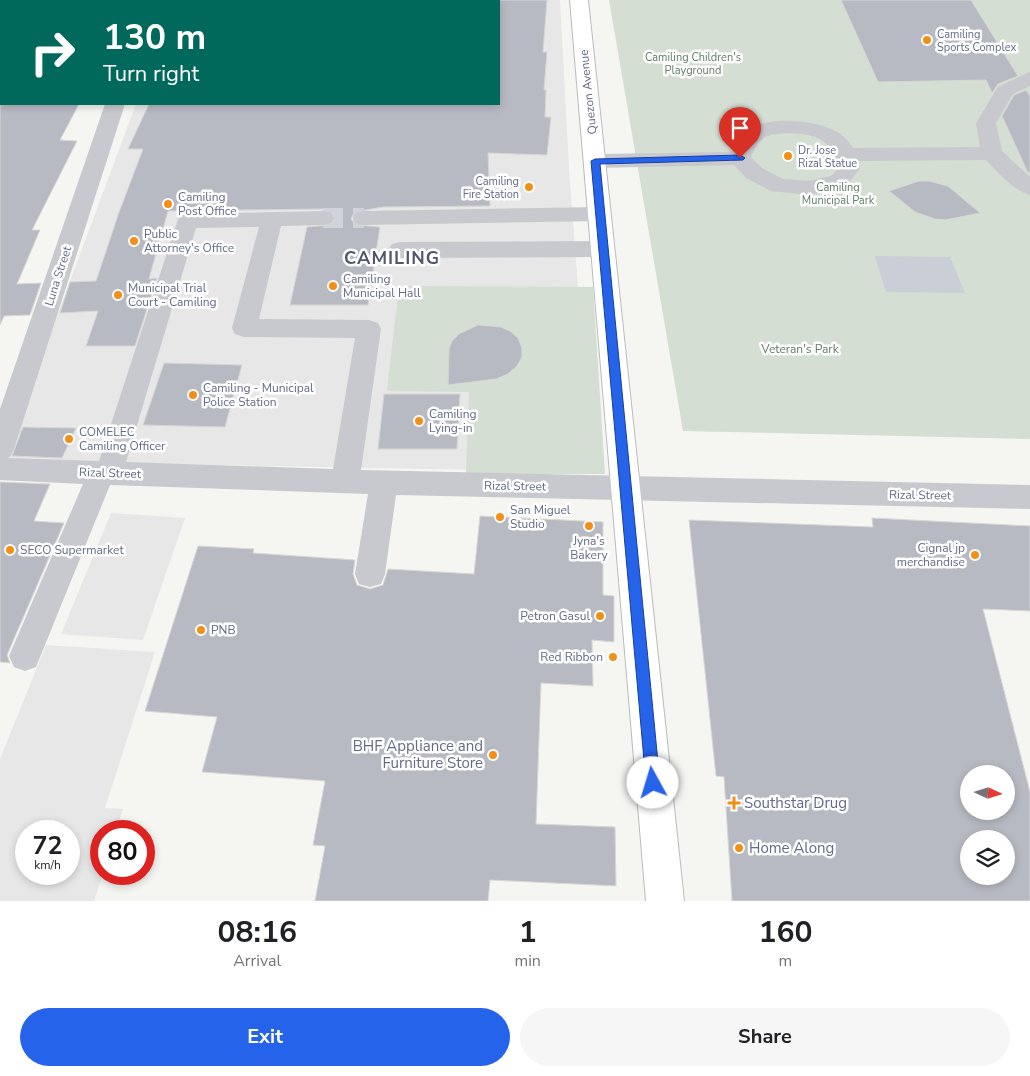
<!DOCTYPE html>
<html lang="en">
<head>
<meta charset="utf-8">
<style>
  body { margin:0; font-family:"Nunito Sans",sans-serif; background:#f6f6f6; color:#202124; height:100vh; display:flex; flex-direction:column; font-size:19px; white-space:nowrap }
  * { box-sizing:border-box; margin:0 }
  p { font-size:16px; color:#757577 }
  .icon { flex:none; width:28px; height:28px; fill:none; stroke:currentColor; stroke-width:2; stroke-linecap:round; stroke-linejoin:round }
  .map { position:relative; height:901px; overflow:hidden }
  .side { display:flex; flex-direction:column; background:#fff; flex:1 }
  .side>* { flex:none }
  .hud { position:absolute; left:0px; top:0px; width:500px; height:105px; box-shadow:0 2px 8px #0003; background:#00695c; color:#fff; overflow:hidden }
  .needle { width:32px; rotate:94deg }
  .fabs { position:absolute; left:960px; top:765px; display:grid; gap:10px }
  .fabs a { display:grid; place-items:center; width:55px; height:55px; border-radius:50%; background:#fff; box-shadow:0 2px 8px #0003; font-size:25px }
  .speed { position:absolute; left:15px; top:820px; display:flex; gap:10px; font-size:25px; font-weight:700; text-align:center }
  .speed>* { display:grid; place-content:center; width:65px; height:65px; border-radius:50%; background:#fff; box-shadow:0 2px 8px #0003; line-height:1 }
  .speed small { font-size:12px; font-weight:400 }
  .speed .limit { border:8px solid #d22; background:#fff; color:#111 }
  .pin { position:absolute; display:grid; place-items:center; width:42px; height:42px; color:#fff; margin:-51px -21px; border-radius:50% 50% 50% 0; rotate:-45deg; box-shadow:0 0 5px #0007 }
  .pin .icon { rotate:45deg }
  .me { position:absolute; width:55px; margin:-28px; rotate:354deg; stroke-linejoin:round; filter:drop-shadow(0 0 4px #0008) }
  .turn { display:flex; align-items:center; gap:18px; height:105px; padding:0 20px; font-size:22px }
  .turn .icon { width:65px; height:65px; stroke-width:2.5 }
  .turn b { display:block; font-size:35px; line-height:42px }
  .eta { display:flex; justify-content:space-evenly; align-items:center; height:85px; text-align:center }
  .eta b { font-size:30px; font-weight:700; line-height:35px }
  .cta { display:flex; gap:10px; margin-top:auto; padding:10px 20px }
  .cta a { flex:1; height:58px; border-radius:30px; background:#2563eb; color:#fff; font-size:20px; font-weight:700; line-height:58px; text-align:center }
  .cta a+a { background:#f6f6f6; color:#202124 }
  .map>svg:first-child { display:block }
  .built { fill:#e6e7e6; fill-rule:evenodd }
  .green { fill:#d4ded3 }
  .water { fill:#caced6 }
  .building { fill:#b7bac2; stroke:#d7d8d5; fill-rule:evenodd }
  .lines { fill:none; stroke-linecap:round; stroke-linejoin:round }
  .minor-tunnel { stroke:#d0d3d7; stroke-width:20; stroke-dasharray:20 10; stroke-linecap:butt }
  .highway-casing { stroke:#babbbf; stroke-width:2 }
  .minor { fill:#c8c9ce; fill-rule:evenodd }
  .highway { fill:#fff; fill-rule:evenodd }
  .route { fill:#2563eb; stroke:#184099 }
  .poi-dot { fill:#f19018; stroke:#fff; stroke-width:2 }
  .labels { text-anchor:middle; stroke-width:5; stroke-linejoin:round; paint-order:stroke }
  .far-poi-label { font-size:11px; fill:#636b86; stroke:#fff; text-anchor:start }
  .far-park-label { font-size:11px; fill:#627c65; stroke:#fff }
  .street-label { font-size:12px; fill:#636b86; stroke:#fff }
  .poi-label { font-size:12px; fill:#636b86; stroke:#fff; text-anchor:start }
  .park-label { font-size:12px; fill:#627c65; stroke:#fff }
  .near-poi-label { font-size:15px; fill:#636b86; stroke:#fff; text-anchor:start }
  .district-label { font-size:18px; font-weight:bold; letter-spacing:1px; fill:#51576a; stroke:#fff }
</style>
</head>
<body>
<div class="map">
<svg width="1030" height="901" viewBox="0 0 1030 901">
  <rect width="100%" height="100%" fill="#f5f6f2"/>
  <!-- built -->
  <path class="built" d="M 175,0 L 560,0 L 569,169 L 592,472 L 3,461 L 136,104 L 499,104 L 499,1 Z
    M 111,513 L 185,518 L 143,640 L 61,634 Z
    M 46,645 L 155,652 L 105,808 L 123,809 L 116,831 L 101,831 L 103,874 L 94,901 L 0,901 L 0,759 ZM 69,831 L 69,874 L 26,874 L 26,831 Z"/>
  <!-- green -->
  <path class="green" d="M 609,0 L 1030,0 L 1030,439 L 683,431 Z
    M 399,286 L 593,287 L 605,474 L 466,474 L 469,392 L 387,391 Z"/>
  <!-- water -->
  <path class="water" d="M 875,256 L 950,257 L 965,293 L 886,292 Z"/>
  <!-- building -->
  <path class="building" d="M 499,0 L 547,0 L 543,52 L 547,52 L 544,90 L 546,90 L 545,117 L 551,117 L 547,155 L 488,153 L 490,206 L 383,207 L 354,212 L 351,219 L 356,225 L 380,227 L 368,305 L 290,305 L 307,227 L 331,225 L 336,219 L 331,211 L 323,209 L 168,211 L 149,279 L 157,278 L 135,346 L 86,346 L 98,311 L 60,313 L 70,282 L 96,281 L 118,215 L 143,149 L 128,149 L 149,104 L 499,104 Z
    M 841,0 L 971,0 L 1018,76 L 998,84 L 992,93 L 986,80 L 878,82 Z
    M 1026,90 L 1030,96 L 1030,174 L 1027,171 L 1002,116 L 1014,95 Z
    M 0,104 L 79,104 L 60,140 L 77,141 L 32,230 L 40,230 L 17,284 L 41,283 L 30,315 L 4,316 L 0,325 Z
    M 919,181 L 929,181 L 948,186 L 980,213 L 945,220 L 935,219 L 915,212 L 889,191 Z
    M 478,325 L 501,327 L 510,331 L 518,338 L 522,348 L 522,357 L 517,366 L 508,374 L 496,379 L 448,385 L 449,349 L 452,341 L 459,334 Z
    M 164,363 L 242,365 L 225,427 L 143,425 Z
    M 384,394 L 460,394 L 457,449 L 378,449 Z
    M 23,427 L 76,428 L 62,458 L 12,456 Z
    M 0,482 L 50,484 L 34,521 L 64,523 L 7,655 L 10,663 L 0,662 Z
    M 480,516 L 603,522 L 603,595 L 614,596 L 614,642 L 592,640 L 593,686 L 541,683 L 536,824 L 615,827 L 616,886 L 490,880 L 488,901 L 315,901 L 325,846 L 313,845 L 325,781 L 202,772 L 217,717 L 145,711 L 198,546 L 254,549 L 253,553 L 355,560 L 353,574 L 357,585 L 370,589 L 383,585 L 388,569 L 474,574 Z
    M 872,518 L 1030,526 L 1030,611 L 983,609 L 1030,792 L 1030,901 L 732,901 L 724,777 L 716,776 L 689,520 L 873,527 ZM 969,774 L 1006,774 L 1006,811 L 969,811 ZM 969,839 L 1006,839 L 1006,876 L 969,876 Z"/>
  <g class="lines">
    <!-- minor-tunnel -->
    <path class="minor-tunnel" d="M 323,218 L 364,218"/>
    <defs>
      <path id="highway" d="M 570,0 L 588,0 L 684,901 L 646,901 Z"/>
    </defs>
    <!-- highway casing -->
    <use href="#highway" class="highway-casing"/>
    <!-- minor -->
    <path class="minor" d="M 141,0 L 159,0 L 159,1 L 141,1 Z
      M 1030,72 L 1030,86 L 1013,94 L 996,123 L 1002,151 L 1030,177 L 1030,195 C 1012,190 999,173 986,160 L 858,161 L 860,169 L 846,186 L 809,195 L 771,191 L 746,178 L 734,165 L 595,168 L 588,166 L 584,161 L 588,156 L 595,154 L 732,152 C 736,144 741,134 748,129 C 770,115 824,120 843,136 C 847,139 850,144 853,148 L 980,147 L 976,123 L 996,90 L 999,86 ZM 789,133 C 817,135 831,138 838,168 L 831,176 L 809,181 L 783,179 L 762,168 L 751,157 C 760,136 766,134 789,133 Z
      M 105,104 L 125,104 L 14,449 L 10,457 L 7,458 L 99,461 L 179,216 L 187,214 L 323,211 L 331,213 L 334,218 L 331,223 L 323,225 L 281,226 L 259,319 L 369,320 L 378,323 L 381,329 L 361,470 L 1030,485 L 1030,509 L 396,495 L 385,574 L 381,584 L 370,587 L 359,584 L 355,574 L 368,494 L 110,485 L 36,667 L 25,671 L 14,667 L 9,656 L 83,484 L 0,480 L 0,409 ZM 259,227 L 232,328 L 235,334 L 244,337 L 355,338 L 333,469 L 126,462 L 196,228 Z
      M 601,207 L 609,209 L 612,214 L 609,219 L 601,221 L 364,225 L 356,223 L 353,218 L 356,213 L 364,211 Z
      M 602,241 L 610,243 L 614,249 L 610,255 L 602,257 L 400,258 L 392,256 L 388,250 L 392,244 L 400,242 Z"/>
    <!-- highway -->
    <use href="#highway" class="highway"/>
  </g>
  <!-- route -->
  <path class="route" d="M 740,155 L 745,158 L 743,160 L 600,164 L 660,783 L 658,788 L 653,790 L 648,788 L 646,783 L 591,161 L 595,159 Z"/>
  <!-- markers -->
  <g class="poi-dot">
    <circle cx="927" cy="40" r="5"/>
    <circle cx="788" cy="156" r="5"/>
    <circle cx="529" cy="187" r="5"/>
    <circle cx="168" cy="204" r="5"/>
    <circle cx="134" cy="241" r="5"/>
    <circle cx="333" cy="286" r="5"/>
    <circle cx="118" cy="295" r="5"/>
    <circle cx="193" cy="395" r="5"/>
    <circle cx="419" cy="421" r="5"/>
    <circle cx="69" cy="439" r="5"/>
    <circle cx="500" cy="517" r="5"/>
    <circle cx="589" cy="526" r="5"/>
    <circle cx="10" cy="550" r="5"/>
    <circle cx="975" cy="555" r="5"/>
    <circle cx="600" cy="616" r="5"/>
    <circle cx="201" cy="630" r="5"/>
    <circle cx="613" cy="657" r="5"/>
    <circle cx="493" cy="755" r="5"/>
    <path d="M731.5 795.5h5v5h5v5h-5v5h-5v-5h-5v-5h5z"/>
    <circle cx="739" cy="848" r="5"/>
  </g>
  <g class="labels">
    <!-- far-poi labels -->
    <g class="far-poi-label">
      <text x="937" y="38">Camiling<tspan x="937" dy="13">Sports Complex</tspan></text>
      <text x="798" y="154">Dr. Jose<tspan x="798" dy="13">Rizal Statue</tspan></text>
      <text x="519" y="185" text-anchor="end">Camiling<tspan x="519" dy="13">Fire Station</tspan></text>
    </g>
    <!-- far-park labels -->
    <g class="far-park-label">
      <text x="693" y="61">Camiling Children's<tspan x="693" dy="13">Playground</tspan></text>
      <text x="838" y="191">Camiling<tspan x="838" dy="13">Municipal Park</tspan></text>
    </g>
    <!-- street labels -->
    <g class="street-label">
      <text transform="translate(588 92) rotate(-96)" y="4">Quezon Avenue</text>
      <text transform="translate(58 276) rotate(-72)" y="4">Luna Street</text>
      <text transform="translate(110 473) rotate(2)" y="4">Rizal Street</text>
      <text transform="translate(515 486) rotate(1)" y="4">Rizal Street</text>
      <text transform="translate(920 495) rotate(1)" y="4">Rizal Street</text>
    </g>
    <!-- poi labels -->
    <g class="poi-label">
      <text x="178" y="201">Camiling<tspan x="178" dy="14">Post Office</tspan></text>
      <text x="144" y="238">Public<tspan x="144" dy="14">Attorney's Office</tspan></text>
      <text x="343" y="283">Camiling<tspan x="343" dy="14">Municipal Hall</tspan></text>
      <text x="128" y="292">Municipal Trial<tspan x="128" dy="14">Court - Camiling</tspan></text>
      <text x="203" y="392">Camiling - Municipal<tspan x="203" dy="14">Police Station</tspan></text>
      <text x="429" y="418">Camiling<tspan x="429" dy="14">Lying-in</tspan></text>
      <text x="79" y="436">COMELEC<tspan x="79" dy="14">Camiling Officer</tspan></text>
      <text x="510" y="514">San Miguel<tspan x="510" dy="14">Studio</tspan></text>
      <text x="589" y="545" text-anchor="middle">Jyna's<tspan x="589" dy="14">Bakery</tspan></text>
      <text x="965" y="552" text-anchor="end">Cignal jp<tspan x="965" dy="14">merchandise</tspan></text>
      <text x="20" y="554">SECO Supermarket</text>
      <text x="590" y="620" text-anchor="end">Petron Gasul</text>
      <text x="211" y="634">PNB</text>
      <text x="603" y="661" text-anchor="end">Red Ribbon</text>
    </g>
    <!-- park labels -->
    <g class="park-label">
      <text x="800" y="353">Veteran's Park</text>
    </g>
    <!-- near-poi labels -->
    <g class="near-poi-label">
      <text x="483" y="751" text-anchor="end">BHF Appliance and<tspan x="483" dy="17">Furniture Store</tspan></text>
      <text x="744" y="808">Southstar Drug</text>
      <text x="749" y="853">Home Along</text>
    </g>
    <!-- district labels -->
    <g class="district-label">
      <text x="392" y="264">CAMILING</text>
    </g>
  </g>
</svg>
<div class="fabs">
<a><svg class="needle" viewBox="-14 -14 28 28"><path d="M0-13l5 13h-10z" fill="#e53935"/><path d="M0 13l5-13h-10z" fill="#757577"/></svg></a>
<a><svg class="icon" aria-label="layers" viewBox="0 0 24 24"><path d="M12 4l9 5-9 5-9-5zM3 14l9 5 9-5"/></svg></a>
</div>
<div class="speed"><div>72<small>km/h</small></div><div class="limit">80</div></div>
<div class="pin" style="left:740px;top:158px;background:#d93025"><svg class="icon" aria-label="arrive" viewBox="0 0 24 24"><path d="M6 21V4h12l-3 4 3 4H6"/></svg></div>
<svg class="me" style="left:653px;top:783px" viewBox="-20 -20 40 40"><circle r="19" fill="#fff"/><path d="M0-13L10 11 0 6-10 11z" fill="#2563eb"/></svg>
<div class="hud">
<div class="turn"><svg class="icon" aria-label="right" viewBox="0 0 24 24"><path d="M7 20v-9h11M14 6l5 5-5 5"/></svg><div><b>130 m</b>Turn right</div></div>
</div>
</div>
<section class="side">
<div class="eta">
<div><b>08:16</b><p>Arrival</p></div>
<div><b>1</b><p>min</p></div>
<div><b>160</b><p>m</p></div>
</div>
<div class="cta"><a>Exit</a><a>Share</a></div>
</section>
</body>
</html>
